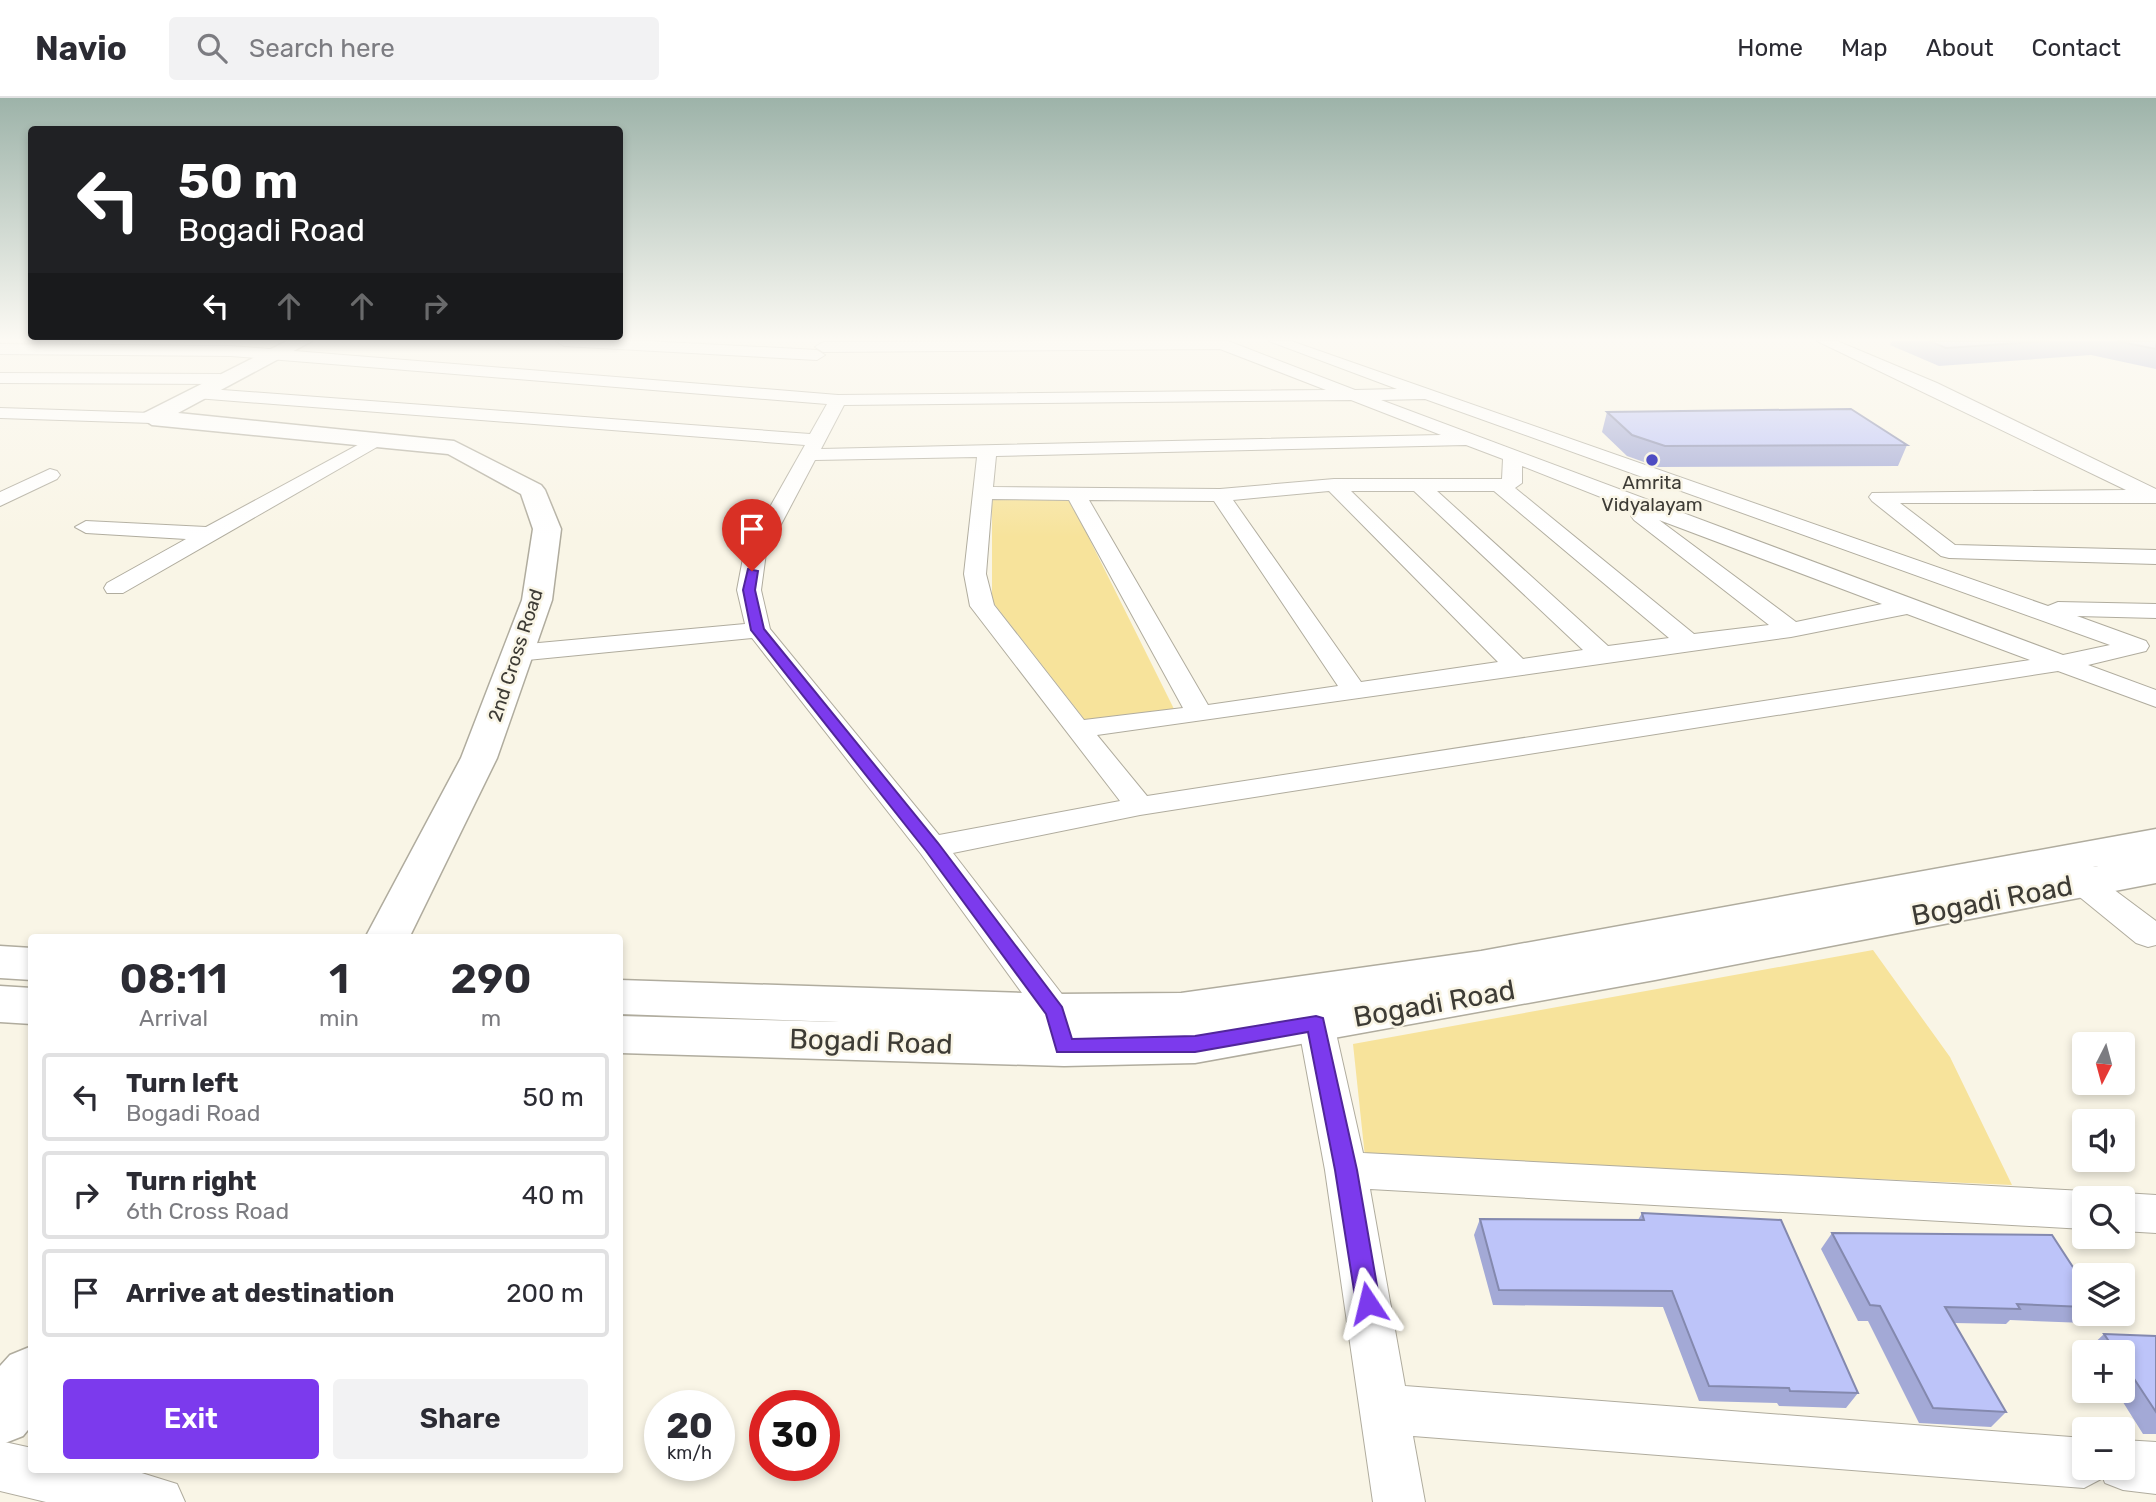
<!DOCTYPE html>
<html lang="en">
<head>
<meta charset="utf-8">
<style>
  body { margin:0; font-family:Rubik,sans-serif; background:#f2f2f3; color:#2b2b33; height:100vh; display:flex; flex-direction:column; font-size:26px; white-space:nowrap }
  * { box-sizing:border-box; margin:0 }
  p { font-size:23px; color:#7c7c81 }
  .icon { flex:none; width:38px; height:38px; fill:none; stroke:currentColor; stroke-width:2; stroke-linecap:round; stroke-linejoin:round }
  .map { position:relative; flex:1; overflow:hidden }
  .side { position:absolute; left:28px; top:836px; width:595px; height:539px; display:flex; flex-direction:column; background:#fff; border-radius:7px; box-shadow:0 4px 10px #0003 }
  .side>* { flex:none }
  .banner { position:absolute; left:28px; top:28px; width:595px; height:214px; border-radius:7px; box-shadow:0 4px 10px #0003; background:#202124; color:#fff; overflow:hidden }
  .needle { width:46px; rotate:186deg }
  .fabs { position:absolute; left:2072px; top:934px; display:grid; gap:14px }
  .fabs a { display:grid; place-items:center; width:63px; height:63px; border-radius:7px; background:#fff; box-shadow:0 4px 10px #0003; font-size:35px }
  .speed { position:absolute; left:644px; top:1292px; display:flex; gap:14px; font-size:35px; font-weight:700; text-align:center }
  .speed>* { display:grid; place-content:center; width:91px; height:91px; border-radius:50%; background:#fff; box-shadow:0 4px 10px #0003; line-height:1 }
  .speed small { font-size:18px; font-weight:400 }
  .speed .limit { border:10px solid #d22; background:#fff; color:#111 }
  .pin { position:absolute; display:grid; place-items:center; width:60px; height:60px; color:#fff; margin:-72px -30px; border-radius:50% 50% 50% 0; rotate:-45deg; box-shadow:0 0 7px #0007 }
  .pin .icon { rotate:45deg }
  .me { position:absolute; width:77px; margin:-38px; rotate:350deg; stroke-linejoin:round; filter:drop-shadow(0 0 5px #0008) }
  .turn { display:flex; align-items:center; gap:24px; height:147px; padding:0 35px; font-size:32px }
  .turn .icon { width:91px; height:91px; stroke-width:2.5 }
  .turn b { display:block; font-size:49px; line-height:60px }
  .lanes { display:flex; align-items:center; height:66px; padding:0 35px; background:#0003; justify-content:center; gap:35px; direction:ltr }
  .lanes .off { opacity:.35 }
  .eta { display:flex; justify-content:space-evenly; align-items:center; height:119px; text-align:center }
  .eta b { font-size:42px; font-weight:600; line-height:49px }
  .action { display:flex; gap:14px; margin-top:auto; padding:14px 35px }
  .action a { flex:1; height:80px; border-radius:7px; background:#7c3aed; color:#fff; font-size:28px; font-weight:600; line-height:80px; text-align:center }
  .action a+a { background:#f2f2f3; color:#2b2b33 }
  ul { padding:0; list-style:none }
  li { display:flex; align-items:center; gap:21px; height:88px; margin:0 14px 10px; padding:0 21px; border:4px solid #e1e1e2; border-radius:7px }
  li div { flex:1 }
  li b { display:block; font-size:26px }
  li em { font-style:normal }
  header { display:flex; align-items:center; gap:42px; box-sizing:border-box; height:98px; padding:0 35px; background:#fff; border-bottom:2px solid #e1e1e2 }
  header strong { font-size:33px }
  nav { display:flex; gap:38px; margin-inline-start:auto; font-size:24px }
  .search { width:490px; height:63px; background:#f2f2f3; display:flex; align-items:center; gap:18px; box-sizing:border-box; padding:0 24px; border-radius:7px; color:#7c7c81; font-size:26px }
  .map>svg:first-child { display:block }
  .green { fill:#f7e39b }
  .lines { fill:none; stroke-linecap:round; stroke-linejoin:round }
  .street-casing { stroke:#b0ac9e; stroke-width:2 }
  .secondary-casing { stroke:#b0ac9e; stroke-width:3 }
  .street { fill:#fff; fill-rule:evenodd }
  .secondary { fill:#fff; fill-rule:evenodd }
  .wall { fill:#a3a9d6 }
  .building { fill:#bdc4f9; stroke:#8489ae; stroke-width:2 }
  .route { fill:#7c3aed; stroke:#51269a; stroke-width:2 }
  .poi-dot { fill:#4e4cc2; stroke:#f9f5e6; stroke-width:2.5 }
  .labels { text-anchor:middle; stroke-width:5; stroke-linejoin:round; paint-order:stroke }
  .far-poi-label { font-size:19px; fill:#3d3b35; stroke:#f9f5e6 }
  .far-street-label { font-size:19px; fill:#3d3b35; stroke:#f9f5e6 }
  .near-street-label { font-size:28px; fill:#3d3b35; stroke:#f9f5e6 }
</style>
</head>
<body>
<header>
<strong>Navio</strong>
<div class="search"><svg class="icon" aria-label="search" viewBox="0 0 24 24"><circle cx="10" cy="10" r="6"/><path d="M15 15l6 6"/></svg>Search here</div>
<nav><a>Home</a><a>Map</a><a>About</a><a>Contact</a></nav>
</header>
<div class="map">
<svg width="2156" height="1404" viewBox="0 0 2156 1404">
  <rect width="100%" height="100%" fill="#f9f5e6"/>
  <!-- green -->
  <path class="green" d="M 992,400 L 1069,400 L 1175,613 L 1085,622 L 992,503 Z
    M 1873,852 L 1950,959 L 2012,1087 L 1365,1059 L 1353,946 Z"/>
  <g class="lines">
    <defs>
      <path id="street" d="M 556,243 L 645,243 L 817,252 L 825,257 L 817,262 L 564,248 Z
        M 1228,243 L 1355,292 L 1397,291 L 1269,243 L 1291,243 L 2048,508 L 2058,504 L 2156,506 L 2156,520 L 2077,518 L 2146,543 L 2149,548 L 2146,553 L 2088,567 L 2156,592 L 2156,609 L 2058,573 L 1140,717 L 953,755 L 1068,904 L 1078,930 L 1072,940 L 1059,944 L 1046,940 L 1038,917 L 921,756 L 752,540 L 517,563 L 508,560 L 504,555 L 508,550 L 517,547 L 745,526 L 737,492 L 744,455 L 805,347 L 196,300 L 188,295 L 196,290 L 810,336 L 827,306 L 231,258 L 0,256 L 0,246 L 231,248 L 838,297 L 1326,292 L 1220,251 L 823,254 L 815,249 L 823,244 ZM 1425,301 L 2110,547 L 2063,557 L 1381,302 ZM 1351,302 L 1441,337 L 821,351 L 844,307 ZM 1466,347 L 1503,361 L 1502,381 L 1334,381 L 1220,391 L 993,389 L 996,358 ZM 977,359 L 964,476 L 970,508 L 1120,703 L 939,737 L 770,531 L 761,492 L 766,455 L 815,362 ZM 1522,368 L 1636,413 L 1631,418 L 1634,422 L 1769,527 L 1694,536 L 1515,390 L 1522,385 ZM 1329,393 L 1498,564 L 1361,584 L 1233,402 ZM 1351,393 L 1414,393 L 1583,552 L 1523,561 ZM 1437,393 L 1494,393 L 1669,540 L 1608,548 ZM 992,401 L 1069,402 L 1183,610 L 1084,622 L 994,507 L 986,476 ZM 1089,402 L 1214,403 L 1338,588 L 1208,607 ZM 1659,422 L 1882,506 L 1796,524 ZM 1907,516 L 2030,562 L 1147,698 L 1097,637 L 1791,539 Z
        M 1817,243 L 1837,243 L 1937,285 L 2156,391 L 2156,405 L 1900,405 L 1955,447 L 2156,452 L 2156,466 L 1949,460 L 1941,458 L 1872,403 L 1869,399 L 1872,395 L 2126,392 Z
        M 0,275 L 220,276 L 228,281 L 220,286 L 0,285 Z
        M 0,310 L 152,315 L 161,320 L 152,325 L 0,320 Z
        M 378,336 L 387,341 L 384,345 L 123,495 L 107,495 L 104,490 L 107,485 L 186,441 L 86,435 L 75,429 L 86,423 L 206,429 Z
        M 50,371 L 57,373 L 60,377 L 57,381 L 0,408 L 0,394 Z
        M 2082,773 L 2093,776 L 2156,823 L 2156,847 L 2148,849 L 2136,845 L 2071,792 L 2066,784 L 2071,776 Z
        M 1316,912 L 1329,916 L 1334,926 L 1363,1055 L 2084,1093 L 2100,1101 L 2084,1101 L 2084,1131 L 1370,1091 L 1405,1288 L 2084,1340 L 2084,1370 L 2123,1370 L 2123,1342 L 2156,1344 L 2156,1396 L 2123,1392 L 2105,1385 L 2103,1380 L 2084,1390 L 1413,1338 L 1425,1404 L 1373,1404 L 1325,1072 L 1298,926 L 1303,916 Z
        M 2123,1095 L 2156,1097 L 2156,1135 L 2123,1133 L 2123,1101 L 2108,1101 Z
        M 0,1343 L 32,1350 L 32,1372 L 132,1372 L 177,1386 L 185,1404 L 46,1404 L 0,1393 Z"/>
      <path id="secondary" d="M 287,243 L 312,243 L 178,315 L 454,343 L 541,387 L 545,392 L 561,431 L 552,502 L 497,660 L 409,840 L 365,840 L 461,660 L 522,502 L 533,431 L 521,396 L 448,356 L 152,327 L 141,320 L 144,315 Z
        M 2156,731 L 2156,757 L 2093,769 L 2156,757 L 2156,785 L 1655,882 L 1195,965 L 1064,968 L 620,955 L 620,918 L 839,924 L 620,916 L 620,882 L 1055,896 L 1181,895 L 1481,853 Z
        M 0,848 L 32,850 L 32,882 L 0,880 Z
        M 0,888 L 32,890 L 32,926 L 0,924 Z
        M 32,1248 L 32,1327 L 23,1338 L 0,1347 L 0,1268 L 10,1257 Z"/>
    </defs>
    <!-- street casing -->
    <use href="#street" class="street-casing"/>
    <!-- secondary casing -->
    <use href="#secondary" class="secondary-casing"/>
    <!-- street -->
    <use href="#street" class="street"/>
    <!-- secondary -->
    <use href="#secondary" class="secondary"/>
  </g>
  <!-- wall -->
  <path class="wall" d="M 1892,243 L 2156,243 L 2156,271 L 2091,257 L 1939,268 L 1890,247 Z
    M 1607,314 L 1907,347 L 1898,368 L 1658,369 L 1627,358 L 1602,334 Z
    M 1642,1115 L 1858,1295 L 1846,1310 L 1779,1308 L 1777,1305 L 1699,1303 L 1663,1209 L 1493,1207 L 1474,1137 L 1480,1121 L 1638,1122 Z
    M 1832,1135 L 2084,1186 L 2084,1216 L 2094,1216 L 2085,1225 L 2010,1222 L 2006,1226 L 1954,1225 L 2006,1314 L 1991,1329 L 1919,1325 L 1868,1223 L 1858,1223 L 1821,1151 Z
    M 2104,1236 L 2156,1238 L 2156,1336 L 2143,1336 L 2116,1293 L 2123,1293 L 2123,1255 L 2090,1255 L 2088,1251 Z"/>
  <!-- building -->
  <path class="building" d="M 1929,243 L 2050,243 L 1946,250 Z
    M 2117,243 L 2156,243 L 2156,251 Z
    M 1851,311 L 1907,347 L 1665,348 L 1632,337 L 1607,314 Z
    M 1642,1115 L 1781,1122 L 1858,1295 L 1790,1293 L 1789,1290 L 1709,1288 L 1672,1193 L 1499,1192 L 1480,1121 L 1644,1122 Z
    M 1832,1135 L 2052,1137 L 2084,1186 L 2084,1209 L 2017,1206 L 2020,1211 L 1945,1209 L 2006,1314 L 1933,1310 L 1880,1208 L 1870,1207 Z
    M 2104,1236 L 2156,1238 L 2156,1314 L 2123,1264 L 2123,1255 L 2117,1255 Z"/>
  <!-- sky -->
  <linearGradient id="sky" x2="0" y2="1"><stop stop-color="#9db3a9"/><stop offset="0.55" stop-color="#fcfaf4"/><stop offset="1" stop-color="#fcfaf4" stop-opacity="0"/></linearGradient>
  <rect width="2156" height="439" fill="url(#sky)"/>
  <!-- route -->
  <path class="route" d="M 748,471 L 758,473 L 755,492 L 764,531 L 938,745 L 1062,909 L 1072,941 L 1195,938 L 1316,918 L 1323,920 L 1357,1072 L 1380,1205 L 1377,1213 L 1368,1216 L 1359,1213 L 1356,1205 L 1335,1072 L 1308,934 L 1195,954 L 1057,954 L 1046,916 L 926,753 L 751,532 L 743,492 Z"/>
  <!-- markers -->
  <circle class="poi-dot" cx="1652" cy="362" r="7"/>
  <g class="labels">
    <!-- far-poi labels -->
    <g class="far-poi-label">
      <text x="1652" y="391">Amrita<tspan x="1652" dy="22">Vidyalayam</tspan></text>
    </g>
    <!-- far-street labels -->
    <g class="far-street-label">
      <text transform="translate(515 557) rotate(-72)" y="7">2nd Cross Road</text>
    </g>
    <!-- near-street labels -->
    <g class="near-street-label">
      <text transform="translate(1992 802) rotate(-11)" y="10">Bogadi Road</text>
      <text transform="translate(1434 905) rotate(-10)" y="10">Bogadi Road</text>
      <text transform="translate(871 943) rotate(2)" y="10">Bogadi Road</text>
    </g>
  </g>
</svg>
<div class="fabs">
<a><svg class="needle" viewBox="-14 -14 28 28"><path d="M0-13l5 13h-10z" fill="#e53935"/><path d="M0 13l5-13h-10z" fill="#7c7c81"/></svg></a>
<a><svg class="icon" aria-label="sound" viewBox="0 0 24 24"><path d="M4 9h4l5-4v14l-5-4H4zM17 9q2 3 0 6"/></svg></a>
<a><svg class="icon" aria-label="search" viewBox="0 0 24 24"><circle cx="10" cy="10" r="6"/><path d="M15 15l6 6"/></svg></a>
<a><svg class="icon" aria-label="layers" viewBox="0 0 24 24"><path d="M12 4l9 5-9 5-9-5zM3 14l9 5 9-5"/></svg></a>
<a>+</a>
<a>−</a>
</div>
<div class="speed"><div>20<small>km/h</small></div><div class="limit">30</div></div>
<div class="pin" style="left:752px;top:473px;background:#d93025"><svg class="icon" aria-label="arrive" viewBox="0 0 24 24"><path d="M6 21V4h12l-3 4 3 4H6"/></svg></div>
<svg class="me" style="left:1368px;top:1205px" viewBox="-20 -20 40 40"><path d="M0-17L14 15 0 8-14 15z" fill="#7c3aed" stroke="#fff" stroke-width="4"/></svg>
<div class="banner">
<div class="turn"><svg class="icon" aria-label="left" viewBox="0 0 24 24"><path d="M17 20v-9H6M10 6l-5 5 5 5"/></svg><div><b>50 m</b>Bogadi Road</div></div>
<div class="lanes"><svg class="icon" aria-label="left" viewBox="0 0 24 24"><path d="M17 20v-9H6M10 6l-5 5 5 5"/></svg><svg class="icon off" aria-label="ahead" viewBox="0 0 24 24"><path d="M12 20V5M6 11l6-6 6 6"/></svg><svg class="icon off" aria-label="ahead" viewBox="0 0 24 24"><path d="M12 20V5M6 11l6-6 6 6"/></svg><svg class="icon off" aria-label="right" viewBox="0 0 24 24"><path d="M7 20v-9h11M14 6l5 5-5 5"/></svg></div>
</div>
<section class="side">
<div class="eta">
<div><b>08:11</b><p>Arrival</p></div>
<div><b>1</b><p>min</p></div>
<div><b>290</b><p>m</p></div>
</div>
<ul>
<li><svg class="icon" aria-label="left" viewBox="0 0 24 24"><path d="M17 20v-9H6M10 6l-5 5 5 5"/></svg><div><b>Turn left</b><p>Bogadi Road</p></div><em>50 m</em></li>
<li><svg class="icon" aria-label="right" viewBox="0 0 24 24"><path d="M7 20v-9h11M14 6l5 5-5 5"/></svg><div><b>Turn right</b><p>6th Cross Road</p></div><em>40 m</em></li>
<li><svg class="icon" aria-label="arrive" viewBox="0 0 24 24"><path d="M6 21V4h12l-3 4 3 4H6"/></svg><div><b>Arrive at destination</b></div><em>200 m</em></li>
</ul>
<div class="action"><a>Exit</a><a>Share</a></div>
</section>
</div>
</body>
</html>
